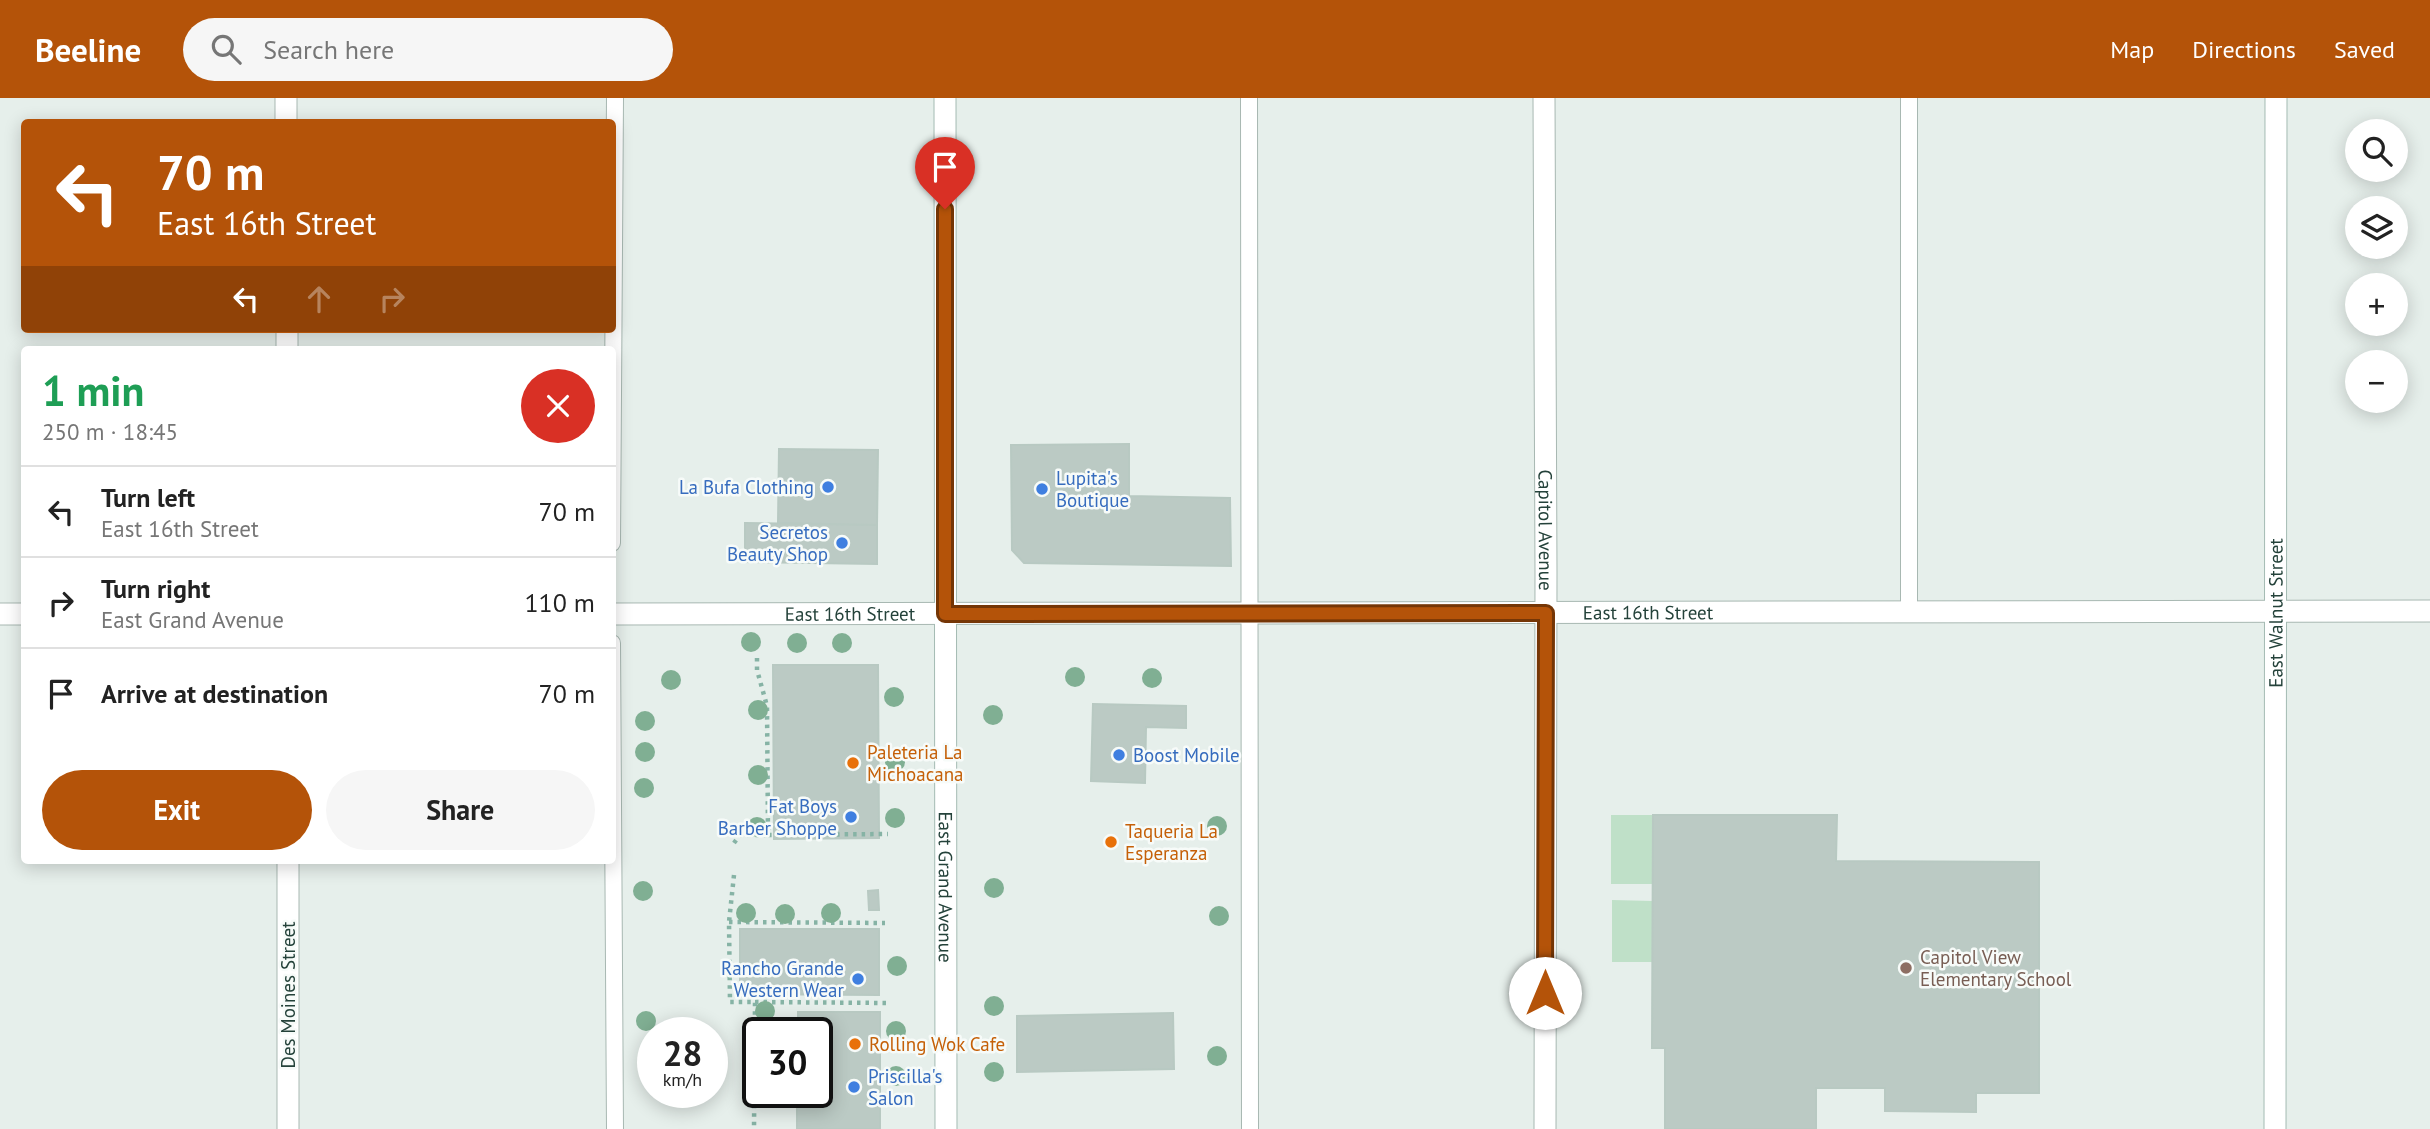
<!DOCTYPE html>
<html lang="en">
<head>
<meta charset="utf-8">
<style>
  body { margin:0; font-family:"PT Sans",sans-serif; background:#f6f6f6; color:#222; height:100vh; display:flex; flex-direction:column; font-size:26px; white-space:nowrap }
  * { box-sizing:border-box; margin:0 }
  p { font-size:23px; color:#767676 }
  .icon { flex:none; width:38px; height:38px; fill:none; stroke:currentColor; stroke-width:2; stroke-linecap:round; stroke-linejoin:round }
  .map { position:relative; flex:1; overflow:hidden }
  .details { position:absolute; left:21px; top:248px; width:595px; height:518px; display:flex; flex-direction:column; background:#fff; border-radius:7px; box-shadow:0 4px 18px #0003 }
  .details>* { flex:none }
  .top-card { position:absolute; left:21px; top:21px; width:595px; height:214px; border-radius:7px; box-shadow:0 4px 18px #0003; background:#b45309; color:#fff; overflow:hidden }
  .buttons { position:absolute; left:2345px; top:21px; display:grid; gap:14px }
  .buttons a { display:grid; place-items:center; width:63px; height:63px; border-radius:50%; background:#fff; box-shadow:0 4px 18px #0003; font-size:35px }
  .speed { position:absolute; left:637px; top:919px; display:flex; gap:14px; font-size:35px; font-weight:700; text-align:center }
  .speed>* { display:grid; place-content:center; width:91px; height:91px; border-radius:50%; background:#fff; box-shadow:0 4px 18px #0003; line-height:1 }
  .speed small { font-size:18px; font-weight:400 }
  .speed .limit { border:4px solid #111; border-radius:10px; background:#fff; color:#111 }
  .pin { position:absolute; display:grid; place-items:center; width:60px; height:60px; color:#fff; margin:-72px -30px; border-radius:50% 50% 50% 0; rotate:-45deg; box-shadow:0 0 7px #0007 }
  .pin .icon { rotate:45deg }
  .me { position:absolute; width:77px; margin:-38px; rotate:0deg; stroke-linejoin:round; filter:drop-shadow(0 0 5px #0008) }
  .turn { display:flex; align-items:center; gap:24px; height:147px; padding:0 21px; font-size:32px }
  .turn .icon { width:91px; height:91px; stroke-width:2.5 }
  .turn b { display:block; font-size:49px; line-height:60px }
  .lanes { display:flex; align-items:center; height:66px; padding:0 21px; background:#0003; justify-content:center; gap:35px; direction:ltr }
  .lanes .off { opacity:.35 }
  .round { display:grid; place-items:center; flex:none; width:74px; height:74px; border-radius:37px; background:#f6f6f6 }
  .overview { display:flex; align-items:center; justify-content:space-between; height:119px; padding:0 21px }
  h1 { font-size:42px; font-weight:800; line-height:52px; color:#1e9e55 }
  .action { display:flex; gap:14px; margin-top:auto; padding:14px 21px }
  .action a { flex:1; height:80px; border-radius:42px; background:#b45309; color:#fff; font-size:28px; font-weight:800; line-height:80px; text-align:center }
  .action a+a { background:#f6f6f6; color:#222 }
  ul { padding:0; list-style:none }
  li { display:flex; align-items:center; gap:21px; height:91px; padding:0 21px; border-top:2px solid #e0e0e0 }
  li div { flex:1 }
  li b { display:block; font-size:26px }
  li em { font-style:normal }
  header { display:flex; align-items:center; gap:42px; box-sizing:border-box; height:98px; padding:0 35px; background:#b45309; color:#fff }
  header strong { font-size:33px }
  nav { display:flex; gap:38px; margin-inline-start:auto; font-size:24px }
  .search { width:490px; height:63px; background:#f6f6f6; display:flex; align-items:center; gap:18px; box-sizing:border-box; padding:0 24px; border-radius:38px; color:#767676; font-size:26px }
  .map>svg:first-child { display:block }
  .green { fill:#bfe0c8 }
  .building { fill:#bbcac4; stroke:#b8c9c2; stroke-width:2 }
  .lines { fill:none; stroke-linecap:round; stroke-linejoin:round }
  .lane-casing { stroke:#a8b8b2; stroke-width:18 }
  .street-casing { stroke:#a8b8b2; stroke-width:23 }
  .secondary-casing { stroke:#a4bbb3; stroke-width:23 }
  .path { stroke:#86b3a5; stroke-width:4.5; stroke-dasharray:3.5 5; stroke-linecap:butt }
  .lane { stroke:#fff; stroke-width:16 }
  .street { stroke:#fff; stroke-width:21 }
  .secondary { stroke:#fff; stroke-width:21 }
  .tree { fill:#80af93 }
  .route-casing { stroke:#753606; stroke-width:18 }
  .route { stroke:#b45309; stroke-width:12 }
  .shop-dot { fill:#3f7fe0; stroke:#f7fbf9; stroke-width:2.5 }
  .food-dot { fill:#e8710a; stroke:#f7fbf9; stroke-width:2.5 }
  .education-dot { fill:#8d6e63; stroke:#f7fbf9; stroke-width:2.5 }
  .labels { text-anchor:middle; stroke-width:5; stroke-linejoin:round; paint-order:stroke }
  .shop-label { font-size:19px; fill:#366cbe; stroke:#f7fbf9; text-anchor:end }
  .street-label { font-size:19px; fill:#24423a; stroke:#f7fbf9 }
  .food-label { font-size:19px; fill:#c56008; stroke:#f7fbf9; text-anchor:start }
  .education-label { font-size:19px; fill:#785e54; stroke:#f7fbf9; text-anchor:start }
</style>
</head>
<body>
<header>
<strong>Beeline</strong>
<div class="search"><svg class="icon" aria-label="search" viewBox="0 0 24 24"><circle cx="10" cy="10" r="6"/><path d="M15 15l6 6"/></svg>Search here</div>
<nav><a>Map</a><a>Directions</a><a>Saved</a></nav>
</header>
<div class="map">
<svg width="2430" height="1031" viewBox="0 0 2430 1031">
  <rect width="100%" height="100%" fill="#e6efeb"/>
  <!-- green -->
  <path class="green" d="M 1611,717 L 1653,717 L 1653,786 L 1611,786 Z
    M 1612,802 L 1653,803 L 1652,864 L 1612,864 Z"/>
  <!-- building -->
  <path class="building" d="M 1129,346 L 1129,398 L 1230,400 L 1231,468 L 1024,465 L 1012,452 L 1011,347 Z
    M 779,351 L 878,352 L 877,427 L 778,425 Z
    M 745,425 L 877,427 L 877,466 L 745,464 Z
    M 773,567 L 878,567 L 879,740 L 774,741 Z
    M 1093,606 L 1186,608 L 1186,630 L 1146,629 L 1145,685 L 1091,683 Z
    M 1653,717 L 1837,717 L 1836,763 L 2039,764 L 2039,995 L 1976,995 L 1976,1014 L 1885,1013 L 1885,990 L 1816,990 L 1816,1031 L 1665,1031 L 1665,950 L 1652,950 Z
    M 878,792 L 879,812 L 869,812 L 868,793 Z
    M 740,831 L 879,831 L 879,897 L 740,896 Z
    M 798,914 L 880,914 L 880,1031 L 797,1031 L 797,994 L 817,994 L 817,934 L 798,934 Z
    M 1173,915 L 1174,971 L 1017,974 L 1017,918 Z"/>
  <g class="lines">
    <defs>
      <path id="lane" d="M 1249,0 L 1250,1031
        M 1909,0 L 1909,513
        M 612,445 L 615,0
        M 612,545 L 615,1031"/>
      <g id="street">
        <path d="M 286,0 L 286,24"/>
        <path id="s1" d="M 1544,0 L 1546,474 L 1545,1031"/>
        <path d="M 287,231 L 287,252"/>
        <path d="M 0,516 L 24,516"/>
        <path id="s2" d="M 612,516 L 2430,513"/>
        <path d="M 288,763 L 288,1031"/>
      </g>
      <g id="secondary">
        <path id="s3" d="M 945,0 L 946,1031"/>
        <path id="s4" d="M 2275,1031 L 2276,0"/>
      </g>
    </defs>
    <!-- lane casing -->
    <use href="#lane" class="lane-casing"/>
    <!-- street casing -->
    <use href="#street" class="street-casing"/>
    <!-- secondary casing -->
    <use href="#secondary" class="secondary-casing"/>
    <!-- path -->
    <path class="path" d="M 757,560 L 757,572 L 767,608 L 768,737 L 888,736
      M 734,745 L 740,737 L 768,737
      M 734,777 L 729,824 L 730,904 L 755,904 L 754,1031
      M 729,824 L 885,825
      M 755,904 L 886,905"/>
    <!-- lane -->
    <use href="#lane" class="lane"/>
    <!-- street -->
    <use href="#street" class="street"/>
    <!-- secondary -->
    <use href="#secondary" class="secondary"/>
  </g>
  <!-- trees -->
  <g class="tree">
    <circle cx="751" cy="544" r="10"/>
    <circle cx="797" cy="545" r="10"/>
    <circle cx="842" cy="545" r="10"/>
    <circle cx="1075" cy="579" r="10"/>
    <circle cx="1152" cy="580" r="10"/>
    <circle cx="671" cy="582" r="10"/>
    <circle cx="894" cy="599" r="10"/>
    <circle cx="758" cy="612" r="10"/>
    <circle cx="993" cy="617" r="10"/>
    <circle cx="645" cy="623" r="10"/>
    <circle cx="645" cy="654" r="10"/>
    <circle cx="895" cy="664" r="10"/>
    <circle cx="758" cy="677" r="10"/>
    <circle cx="644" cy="690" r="10"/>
    <circle cx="895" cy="720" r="10"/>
    <circle cx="1217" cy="728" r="10"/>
    <circle cx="757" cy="729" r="10"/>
    <circle cx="994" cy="790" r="10"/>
    <circle cx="643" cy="793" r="10"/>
    <circle cx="746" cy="815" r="10"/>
    <circle cx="831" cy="815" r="10"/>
    <circle cx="785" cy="816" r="10"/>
    <circle cx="1219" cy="818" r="10"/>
    <circle cx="897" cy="868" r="10"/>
    <circle cx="994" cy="908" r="10"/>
    <circle cx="765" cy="913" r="10"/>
    <circle cx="646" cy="923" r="10"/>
    <circle cx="896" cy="933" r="10"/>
    <circle cx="1217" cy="958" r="10"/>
    <circle cx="994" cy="974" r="10"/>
    <circle cx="896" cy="978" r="10"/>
  </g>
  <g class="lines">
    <defs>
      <path id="route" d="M 945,111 L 945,516 L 1546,515 L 1545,895"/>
    </defs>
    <!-- route casing -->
    <use href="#route" class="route-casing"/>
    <!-- route -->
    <use href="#route" class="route"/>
  </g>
  <!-- markers -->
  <g class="shop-dot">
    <circle cx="828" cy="389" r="7"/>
    <circle cx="1042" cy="391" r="7"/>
    <circle cx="842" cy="445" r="7"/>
    <circle cx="1119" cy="657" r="7"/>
    <circle cx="851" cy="719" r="7"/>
    <circle cx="858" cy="881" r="7"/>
    <circle cx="854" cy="989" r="7"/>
  </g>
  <g class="food-dot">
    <circle cx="853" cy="665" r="7"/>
    <circle cx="1111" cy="744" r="7"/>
    <circle cx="855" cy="946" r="7"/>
  </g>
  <circle class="education-dot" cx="1906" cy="870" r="7"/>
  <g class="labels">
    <!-- shop labels -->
    <g class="shop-label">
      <text x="1056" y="387" text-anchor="start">Lupita's<tspan x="1056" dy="22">Boutique</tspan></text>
      <text x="814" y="396">La Bufa Clothing</text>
      <text x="828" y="441">Secretos<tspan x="828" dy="22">Beauty Shop</tspan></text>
      <text x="1133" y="664" text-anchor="start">Boost Mobile</text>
      <text x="837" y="715">Fat Boys<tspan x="837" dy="22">Barber Shoppe</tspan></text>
      <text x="844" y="877">Rancho Grande<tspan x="844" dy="22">Western Wear</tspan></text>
      <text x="868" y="985" text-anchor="start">Priscilla's<tspan x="868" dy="22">Salon</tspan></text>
    </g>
    <!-- street labels -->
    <g class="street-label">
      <text dy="7" stroke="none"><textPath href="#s1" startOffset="432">Capitol Avenue</textPath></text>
      <text dy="7" stroke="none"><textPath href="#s2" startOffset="1036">East 16th Street</textPath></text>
      <text dy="7" stroke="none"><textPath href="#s4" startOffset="516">East Walnut Street</textPath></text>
      <text dy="7" stroke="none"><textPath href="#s2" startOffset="238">East 16th Street</textPath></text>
      <text dy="7" stroke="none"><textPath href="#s3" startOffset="789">East Grand Avenue</textPath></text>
      <text transform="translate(288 897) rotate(-90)" y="7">Des Moines Street</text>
    </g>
    <!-- food labels -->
    <g class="food-label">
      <text x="867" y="661">Paleteria La<tspan x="867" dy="22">Michoacana</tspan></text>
      <text x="1125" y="740">Taqueria La<tspan x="1125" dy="22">Esperanza</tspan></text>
      <text x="869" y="953">Rolling Wok Cafe</text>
    </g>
    <!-- education labels -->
    <g class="education-label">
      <text x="1920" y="866">Capitol View<tspan x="1920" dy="22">Elementary School</tspan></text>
    </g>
  </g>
</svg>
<div class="buttons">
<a><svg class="icon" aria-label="search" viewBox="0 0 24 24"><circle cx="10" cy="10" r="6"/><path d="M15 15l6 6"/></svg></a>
<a><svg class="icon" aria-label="layers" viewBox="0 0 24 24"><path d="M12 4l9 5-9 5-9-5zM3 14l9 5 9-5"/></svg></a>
<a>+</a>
<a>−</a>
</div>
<div class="speed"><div>28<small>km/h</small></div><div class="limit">30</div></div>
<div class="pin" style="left:945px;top:111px;background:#d93025"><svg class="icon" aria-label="arrive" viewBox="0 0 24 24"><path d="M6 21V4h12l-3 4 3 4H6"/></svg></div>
<svg class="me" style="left:1545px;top:895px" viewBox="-20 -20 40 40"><circle r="19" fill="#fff"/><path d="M0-13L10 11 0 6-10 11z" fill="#b45309"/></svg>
<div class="top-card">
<div class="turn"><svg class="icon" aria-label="left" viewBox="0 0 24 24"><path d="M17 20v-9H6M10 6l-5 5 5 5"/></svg><div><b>70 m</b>East 16th Street</div></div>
<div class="lanes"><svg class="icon" aria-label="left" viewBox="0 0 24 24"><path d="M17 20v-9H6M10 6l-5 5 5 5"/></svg><svg class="icon off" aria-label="ahead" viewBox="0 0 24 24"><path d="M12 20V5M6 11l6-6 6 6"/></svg><svg class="icon off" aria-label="right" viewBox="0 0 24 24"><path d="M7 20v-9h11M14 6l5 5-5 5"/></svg></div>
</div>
<section class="details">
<div class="overview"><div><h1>1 min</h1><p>250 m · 18:45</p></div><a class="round" style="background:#d93025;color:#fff"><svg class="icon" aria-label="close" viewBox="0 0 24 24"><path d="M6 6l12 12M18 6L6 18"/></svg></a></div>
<ul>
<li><svg class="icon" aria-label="left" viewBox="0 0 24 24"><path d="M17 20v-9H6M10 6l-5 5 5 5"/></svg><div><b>Turn left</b><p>East 16th Street</p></div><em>70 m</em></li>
<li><svg class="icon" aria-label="right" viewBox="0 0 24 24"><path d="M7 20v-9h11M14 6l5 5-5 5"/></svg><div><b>Turn right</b><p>East Grand Avenue</p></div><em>110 m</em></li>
<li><svg class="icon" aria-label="arrive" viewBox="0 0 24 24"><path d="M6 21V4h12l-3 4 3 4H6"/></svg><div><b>Arrive at destination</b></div><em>70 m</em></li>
</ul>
<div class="action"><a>Exit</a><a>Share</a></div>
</section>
</div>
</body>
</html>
